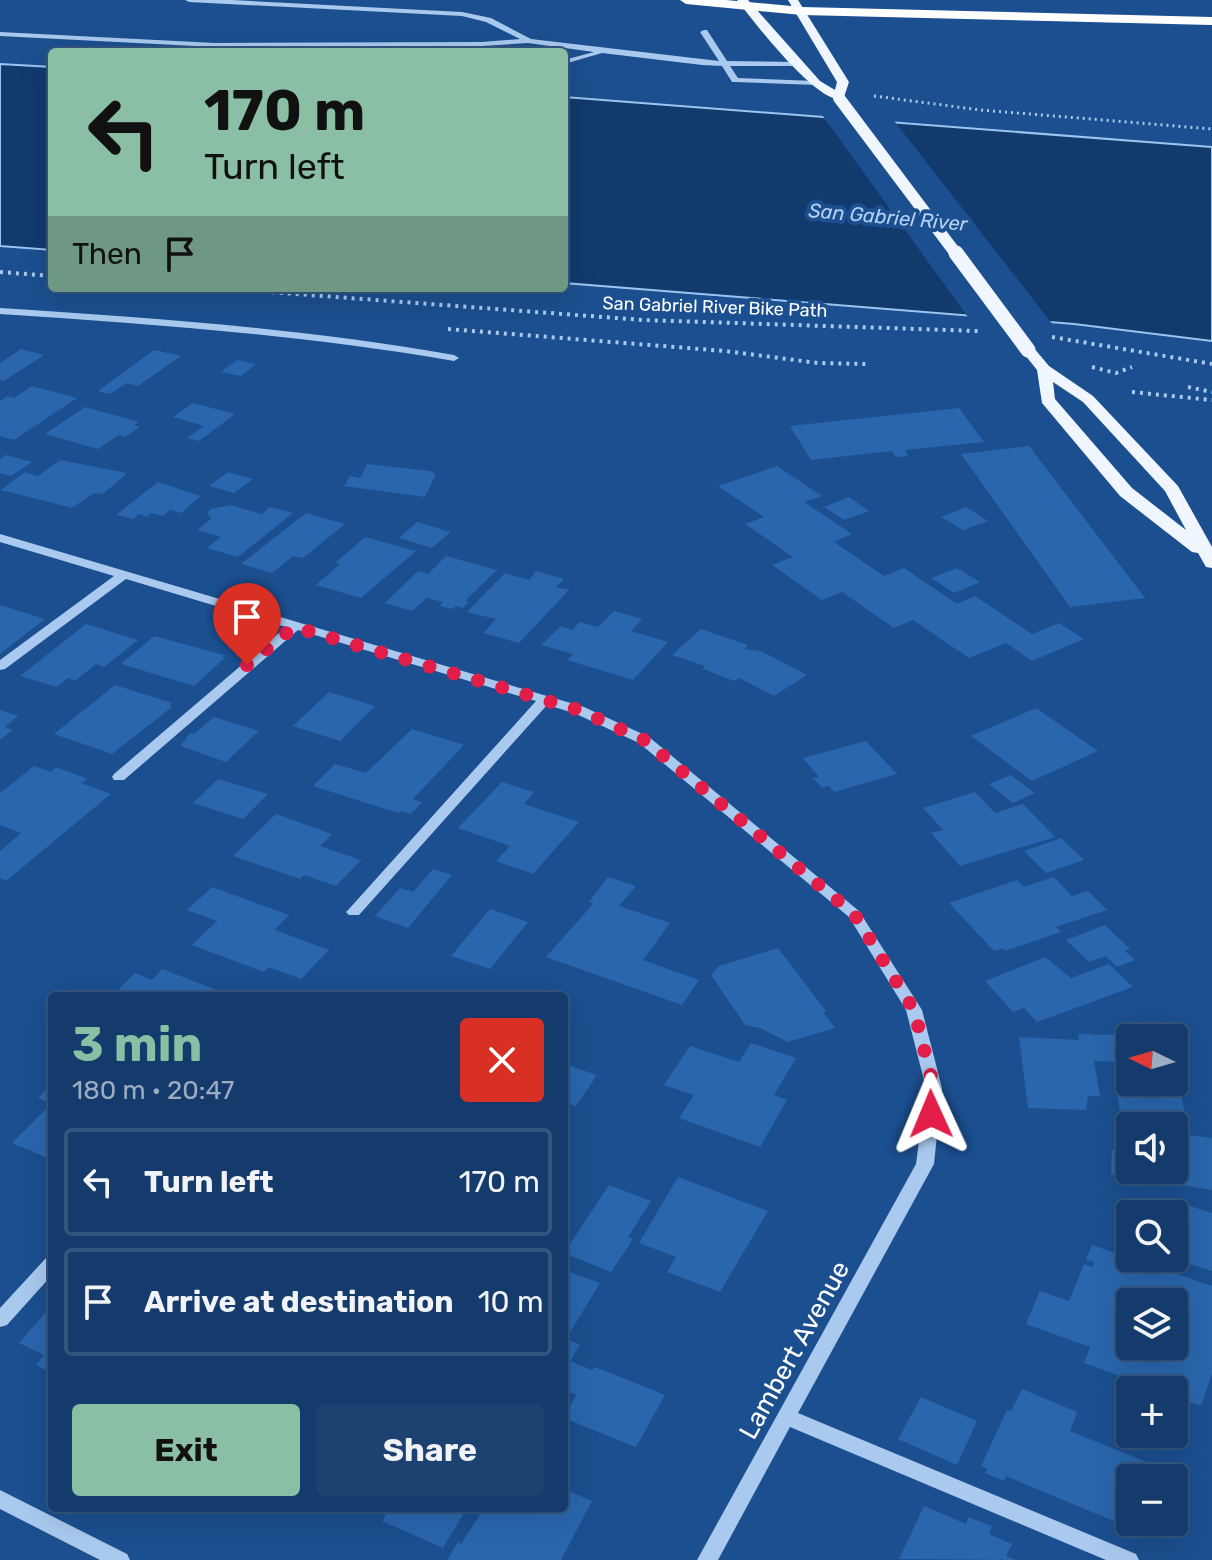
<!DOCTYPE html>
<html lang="en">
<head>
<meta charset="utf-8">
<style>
  body { margin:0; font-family:Rubik,sans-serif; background:#1d4271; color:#f1f3f6; height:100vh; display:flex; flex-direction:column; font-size:30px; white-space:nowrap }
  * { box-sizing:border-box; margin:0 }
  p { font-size:26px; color:#9dadc1 }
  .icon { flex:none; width:44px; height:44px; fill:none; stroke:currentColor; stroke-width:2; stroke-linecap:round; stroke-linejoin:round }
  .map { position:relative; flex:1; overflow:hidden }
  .drawer { position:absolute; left:48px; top:992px; width:520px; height:520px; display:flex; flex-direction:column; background:#143b6b; border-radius:8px; box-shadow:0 8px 32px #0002,0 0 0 2px #33557e }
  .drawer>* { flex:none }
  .hud { position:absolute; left:48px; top:48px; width:520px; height:244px; border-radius:8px; box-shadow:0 8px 32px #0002,0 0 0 2px #33557e; background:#8abfa5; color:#111; overflow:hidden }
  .needle { width:52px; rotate:275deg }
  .tools { position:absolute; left:1116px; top:1024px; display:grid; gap:16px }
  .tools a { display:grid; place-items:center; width:72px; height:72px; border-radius:8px; background:#143b6b; box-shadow:0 8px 32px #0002,0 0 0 2px #33557e; font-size:40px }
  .pin { position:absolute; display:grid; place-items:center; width:68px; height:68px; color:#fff; margin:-82px -34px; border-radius:50% 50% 50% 0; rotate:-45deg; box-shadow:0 0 8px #0007 }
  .pin .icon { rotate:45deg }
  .me { position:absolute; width:88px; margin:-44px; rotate:359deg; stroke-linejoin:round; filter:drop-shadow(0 0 6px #0008) }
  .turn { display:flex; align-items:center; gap:28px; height:168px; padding:0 24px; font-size:36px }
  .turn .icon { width:104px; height:104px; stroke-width:2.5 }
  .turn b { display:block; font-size:56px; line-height:68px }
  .then { display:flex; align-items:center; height:76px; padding:0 24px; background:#0003; gap:16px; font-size:30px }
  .round { display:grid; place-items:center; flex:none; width:84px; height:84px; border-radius:8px; background:#1d4271 }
  .head { display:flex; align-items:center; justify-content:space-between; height:136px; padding:0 24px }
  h1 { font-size:48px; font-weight:700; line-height:60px; color:#8abfa5 }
  .action { display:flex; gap:16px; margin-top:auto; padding:16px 24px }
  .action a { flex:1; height:92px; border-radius:8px; background:#8abfa5; color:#111; font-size:32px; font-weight:700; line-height:92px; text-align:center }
  .action a+a { background:#1d4271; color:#f1f3f6 }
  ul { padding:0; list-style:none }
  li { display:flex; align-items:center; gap:24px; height:108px; margin:0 16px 12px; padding:0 8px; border:4px solid #33557e; border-radius:8px }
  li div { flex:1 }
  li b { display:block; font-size:30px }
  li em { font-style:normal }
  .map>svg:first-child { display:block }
  .water { fill:#123a6d; stroke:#9cc4f0; stroke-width:2 }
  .pier { fill:#1b4f8f }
  .building { fill:#2a66ad; fill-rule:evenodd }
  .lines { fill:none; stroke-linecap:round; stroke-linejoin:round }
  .path-far1 { stroke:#a9c9ee; stroke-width:3; stroke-dasharray:2 4; stroke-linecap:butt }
  .path { stroke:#a9c9ee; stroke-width:4; stroke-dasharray:3 5; stroke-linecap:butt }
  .minor { fill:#a9c9ee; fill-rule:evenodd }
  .major { fill:#f0f6ff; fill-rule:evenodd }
  .highway { fill:#fff; fill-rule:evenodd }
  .major-bridge-far1 { stroke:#f0f6ff; stroke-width:12 }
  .major-bridge { stroke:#f0f6ff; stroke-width:15 }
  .route { stroke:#e11d48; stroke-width:14; stroke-dasharray:0 25.2 }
  .labels { text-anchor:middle; stroke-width:8; stroke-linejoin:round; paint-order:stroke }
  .far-street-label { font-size:18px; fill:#fff; stroke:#1b4f8f }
  .far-water-label { font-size:20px; font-style:italic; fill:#b5d3f5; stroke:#1b4f8f }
  .near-street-label { font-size:26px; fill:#fff; stroke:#1b4f8f }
</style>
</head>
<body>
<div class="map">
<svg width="1212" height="1560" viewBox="0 0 1212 1560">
  <rect width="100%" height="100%" fill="#1b4f8f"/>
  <!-- water -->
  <path class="water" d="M 0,64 L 52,67 L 52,250 L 0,246 Z
    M 564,97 L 1212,147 L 1212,341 L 1074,324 L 564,283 Z"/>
  <!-- pier -->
  <path class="pier" d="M 820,112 L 892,118 L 1054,326 L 970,320 Z"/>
  <!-- building -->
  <path class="building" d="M 21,349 L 44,355 L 4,381 L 0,380 L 0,363 Z
    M 154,350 L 181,356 L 138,386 L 127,383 L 110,394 L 98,391 Z
    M 237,360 L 256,364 L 241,376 L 221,372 Z
    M 32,386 L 77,398 L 14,440 L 0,436 L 0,401 L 8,396 L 14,398 Z
    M 193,403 L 235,414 L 199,441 L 187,438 L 204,426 L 173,417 Z
    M 85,407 L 139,422 L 134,425 L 140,427 L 125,437 L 119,435 L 98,449 L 45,434 Z
    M 959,408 L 984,442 L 905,450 L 908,456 L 896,457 L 892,451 L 811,460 L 790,426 Z
    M 1029,446 L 1145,598 L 1070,607 L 961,454 Z
    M 6,455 L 32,462 L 11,476 L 0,473 L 0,459 Z
    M 60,460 L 127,473 L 103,494 L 94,493 L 72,508 L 1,490 L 25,472 L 38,476 Z
    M 367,464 L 430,471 L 436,474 L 425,497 L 344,486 L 350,476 L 360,478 Z
    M 777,466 L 822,496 L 804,502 L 852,534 L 834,542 L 884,576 L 904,568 L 957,604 L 975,596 L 1032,634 L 1059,623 L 1084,639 L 1032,661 L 1006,643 L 969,658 L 913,620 L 894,628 L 842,592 L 822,600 L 772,565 L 793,557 L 745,524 L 764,517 L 718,486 Z
    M 228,472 L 253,479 L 234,493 L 209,486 Z
    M 158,482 L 201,496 L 181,513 L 170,510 L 163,516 L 152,513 L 147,517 L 139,514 L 133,519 L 116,515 Z
    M 849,497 L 869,511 L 844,520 L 824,507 Z
    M 230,505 L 262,514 L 270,507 L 293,513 L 238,557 L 207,548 L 221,537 L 197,530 L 211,519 L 207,513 L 211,509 Z
    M 966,507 L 988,521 L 963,530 L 941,517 Z
    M 306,513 L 345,524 L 303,558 L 293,556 L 272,573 L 241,564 Z
    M 417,522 L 451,532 L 432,548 L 399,538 Z
    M 365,537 L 416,551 L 361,598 L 316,585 L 340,564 L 335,563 Z
    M 446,556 L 497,570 L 465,601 L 469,602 L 463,608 L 456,606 L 452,609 L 440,606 L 443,602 L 427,598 L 412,611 L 385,603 L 418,571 L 428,574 Z
    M 957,568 L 980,582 L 954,593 L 931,578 Z
    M 536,571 L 564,579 L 556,587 L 569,590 L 519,643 L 483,633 L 496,619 L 467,612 L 505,573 L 529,580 Z
    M 0,605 L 45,619 L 0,654 Z
    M 614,611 L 642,619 L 631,631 L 668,642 L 633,680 L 567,660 L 573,654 L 541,645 L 561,626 L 572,630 L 580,622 L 598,627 Z
    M 86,624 L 138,640 L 104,667 L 96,664 L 75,681 L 68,678 L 57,687 L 20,676 Z
    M 701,629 L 748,645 L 744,649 L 761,651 L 807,675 L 774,696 L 739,678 L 734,681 L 703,669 L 705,666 L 672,655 Z
    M 154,636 L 224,655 L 222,657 L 225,658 L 194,686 L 121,664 Z
    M 115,685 L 172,703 L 169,705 L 172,707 L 112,754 L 54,734 Z
    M 329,692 L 375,706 L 340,741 L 293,726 Z
    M 1036,708 L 1098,751 L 1032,781 L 971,736 Z
    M 0,710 L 18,716 L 5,727 L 13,730 L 0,740 Z
    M 214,717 L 259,731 L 226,762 L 180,746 L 190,733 L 194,734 Z
    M 412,729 L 464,745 L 413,799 L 422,802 L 411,814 L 401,811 L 398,813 L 313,786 L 335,764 L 366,773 Z
    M 866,741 L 897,774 L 834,792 L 829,786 L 822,788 L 813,778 L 819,777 L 803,758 Z
    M 34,766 L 51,772 L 56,767 L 88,779 L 81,783 L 111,794 L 6,881 L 0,878 L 0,851 L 21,833 L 0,825 L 0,793 Z
    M 1011,775 L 1035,793 L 1013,803 L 989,784 Z
    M 218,779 L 268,794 L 243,819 L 193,803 Z
    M 502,782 L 534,792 L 524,804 L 579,822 L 533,874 L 496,861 L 510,846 L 458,828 Z
    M 975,792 L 995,813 L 1023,804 L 1055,837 L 960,866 L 931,833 L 943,830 L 923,808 Z
    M 276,814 L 332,834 L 320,846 L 361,860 L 336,886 L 304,875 L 300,879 L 233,856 Z
    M 1061,838 L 1084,860 L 1046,873 L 1024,851 Z
    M 433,869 L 452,875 L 408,928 L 375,916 L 400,888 L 413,892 Z
    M 608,877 L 636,886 L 619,906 L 670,923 L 643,960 L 699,980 L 682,1005 L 546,957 L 593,904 L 589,902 Z
    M 1054,877 L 1072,896 L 1088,891 L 1107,910 L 1056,927 L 1061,932 L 1005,951 L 1003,948 L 994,951 L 949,903 L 1017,880 L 1024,887 Z
    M 212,887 L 289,915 L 275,930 L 329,950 L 301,979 L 269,967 L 264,972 L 192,945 L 217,921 L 187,910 Z
    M 490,909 L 528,922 L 490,969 L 451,956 Z
    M 1105,925 L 1130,949 L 1125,951 L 1135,960 L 1117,967 L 1106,956 L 1089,962 L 1066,940 Z
    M 778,948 L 826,1011 L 823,1012 L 835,1028 L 788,1042 L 760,1028 L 745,1025 L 711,975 L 719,966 Z
    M 1045,957 L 1071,978 L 1109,964 L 1133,987 L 1037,1022 L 1024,1008 L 1013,1012 L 985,981 Z
    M 162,969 L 232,996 L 112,996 L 135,973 L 152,980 Z
    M 1078,1034 L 1114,1035 L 1119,1062 L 1094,1061 L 1100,1096 L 1088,1096 L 1086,1110 L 1028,1108 L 1019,1037 L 1079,1040 Z
    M 751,1043 L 796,1058 L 774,1095 L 787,1100 L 760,1147 L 679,1118 L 694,1095 L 664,1085 L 690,1046 L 739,1062 Z
    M 564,1064 L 597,1075 L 576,1106 L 564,1102 Z
    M 1114,1079 L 1130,1079 L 1130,1082 L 1178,1080 L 1185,1114 L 1121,1116 Z
    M 52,1084 L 52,1157 L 50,1159 L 12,1143 L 51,1104 L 38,1098 Z
    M 1127,1125 L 1130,1126 L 1130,1170 L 1174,1170 L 1174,1133 L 1212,1138 L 1212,1190 L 1111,1174 L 1112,1150 L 1126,1153 Z
    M 678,1177 L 768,1211 L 720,1292 L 667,1272 L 676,1257 L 639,1243 Z
    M 609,1185 L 651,1201 L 628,1237 L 633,1239 L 611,1272 L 564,1253 Z
    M 1172,1200 L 1212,1213 L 1212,1271 L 1174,1259 L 1174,1214 L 1167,1214 Z
    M 1092,1245 L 1212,1286 L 1212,1374 L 1201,1406 L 1174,1396 L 1174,1390 L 1159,1390 L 1084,1363 L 1090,1347 L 1026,1324 L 1040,1291 L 1069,1301 L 1084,1264 L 1093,1267 L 1094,1262 L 1086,1260 ZM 1130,1302 L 1174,1302 L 1174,1346 L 1130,1346 Z
    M 564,1270 L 600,1283 L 566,1339 L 580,1345 L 570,1361 L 592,1370 L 595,1367 L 665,1395 L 636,1447 L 564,1418 L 576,1395 L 564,1390 Z
    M 52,1305 L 52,1373 L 36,1365 L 44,1355 L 19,1343 Z
    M 1022,1389 L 1077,1412 L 1070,1431 L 1176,1474 L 1174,1478 L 1130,1478 L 1130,1522 L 1158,1522 L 1152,1537 L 1006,1476 L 1004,1481 L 985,1473 L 987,1469 L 981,1466 L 1007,1410 L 1011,1411 Z
    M 921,1397 L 977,1421 L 957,1465 L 898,1439 Z
    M 564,1489 L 592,1501 L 561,1560 L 447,1560 L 458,1542 L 461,1544 L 484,1508 L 564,1508 Z
    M 924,1506 L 966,1524 L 968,1517 L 992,1526 L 989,1534 L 1012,1544 L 1006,1556 L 1016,1560 L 899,1559 Z
    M 390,1508 L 467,1508 L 443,1548 L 382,1521 Z"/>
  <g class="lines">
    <!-- path-far1 -->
    <path class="path-far1" d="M 874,96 L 981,110 L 1212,129"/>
    <!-- path -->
    <path class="path" d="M 0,272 L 52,276
      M 216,288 L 643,320 L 978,331
      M 448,329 L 725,351 L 818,363 L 866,364
      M 1052,337 L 1212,364
      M 1092,367 L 1116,373 L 1132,367
      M 1188,387 L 1212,392
      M 1132,392 L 1212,400"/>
    <!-- minor -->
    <path class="minor" d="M 185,0 L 232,0 L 462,12 L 491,18 L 531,39 L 719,61 L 700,32 L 704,30 L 707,30 L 727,61 L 799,62 L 803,64 L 799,66 L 730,66 L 738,78 L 816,81 L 820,83 L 816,85 L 735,82 L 732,82 L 722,66 L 702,65 L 602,53 L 564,64 L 564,60 L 594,52 L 528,43 L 482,46 L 215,47 L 0,36 L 0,32 L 215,43 L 482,42 L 520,39 L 486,22 L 462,16 L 189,2 Z
      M 0,308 C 152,318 304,328 454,355 L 459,358 L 454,361 C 304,335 152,324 0,314 Z
      M 0,534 L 584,707 L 649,737 L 859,911 L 922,1010 L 942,1088 L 934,1164 L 798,1413 L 1136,1554 L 1139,1560 L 1106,1560 L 790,1427 L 718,1560 L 697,1560 L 916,1164 L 926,1088 L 906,1010 L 849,917 L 639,743 L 574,713 L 547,705 L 359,915 L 349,915 L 346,912 L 349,909 L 536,701 L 298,630 L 124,780 L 114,780 L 112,777 L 114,774 L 286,627 L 126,579 L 5,669 L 0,670 L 0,660 L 114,576 L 0,542 Z
      M 52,1256 L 52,1275 L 7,1325 L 0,1327 L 0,1308 L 46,1258 Z
      M 0,1490 L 127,1554 L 130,1560 L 100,1560 L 0,1509 Z"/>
    <!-- major -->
    <path class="major" d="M 737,0 L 748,0 L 820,81 L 835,90 L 837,82 L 788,0 L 798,0 L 849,82 L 843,100 C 816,103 754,22 737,0 Z
      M 1028,346 L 1033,347 L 1049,366 L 1093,396 L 1178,486 L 1212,547 L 1212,568 L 1206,567 L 1198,553 L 1192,552 L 1120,496 L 1042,403 L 1037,370 L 1021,350 ZM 1053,382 L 1083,402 L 1165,491 L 1186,530 L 1132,488 L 1055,399 Z"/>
    <!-- highway -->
    <path class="highway" d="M 680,0 L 726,0 L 802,7 L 1212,17 L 1212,25 L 802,15 L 686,4 Z"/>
    <!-- major-bridge-far1 -->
    <path class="major-bridge-far1" d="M 839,98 L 957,255"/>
    <!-- major-bridge -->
    <path class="major-bridge" d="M 956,253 L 1028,350"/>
  </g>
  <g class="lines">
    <!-- route -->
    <path class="route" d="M 247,665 L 294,627 L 579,710 L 644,740 L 854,914 L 914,1010 L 934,1088 L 931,1114"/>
  </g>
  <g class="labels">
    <!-- far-street labels -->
    <g class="far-street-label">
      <text transform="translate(715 307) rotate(2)" y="6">San Gabriel River Bike Path</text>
    </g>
    <!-- far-water labels -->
    <g class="far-water-label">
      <text transform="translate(888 217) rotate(5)" y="7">San Gabriel River</text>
    </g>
    <!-- near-street labels -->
    <g class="near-street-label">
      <text transform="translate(794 1350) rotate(-61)" y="9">Lambert Avenue</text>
    </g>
  </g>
</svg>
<div class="tools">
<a><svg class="needle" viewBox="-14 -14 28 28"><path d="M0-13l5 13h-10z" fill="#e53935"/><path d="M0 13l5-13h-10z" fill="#9dadc1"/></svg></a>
<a><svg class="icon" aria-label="sound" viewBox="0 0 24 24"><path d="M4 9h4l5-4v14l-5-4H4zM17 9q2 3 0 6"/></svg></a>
<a><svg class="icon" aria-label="search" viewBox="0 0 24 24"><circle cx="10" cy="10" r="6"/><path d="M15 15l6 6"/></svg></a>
<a><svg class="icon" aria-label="layers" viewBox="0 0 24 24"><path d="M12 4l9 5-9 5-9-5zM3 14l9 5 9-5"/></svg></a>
<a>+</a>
<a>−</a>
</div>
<div class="pin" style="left:247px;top:665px;background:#d93025"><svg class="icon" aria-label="arrive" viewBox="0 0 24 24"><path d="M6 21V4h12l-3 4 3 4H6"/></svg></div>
<svg class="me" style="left:931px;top:1114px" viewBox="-20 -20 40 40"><path d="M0-17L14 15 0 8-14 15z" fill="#e11d48" stroke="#fff" stroke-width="4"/></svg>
<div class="hud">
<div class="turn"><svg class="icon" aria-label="left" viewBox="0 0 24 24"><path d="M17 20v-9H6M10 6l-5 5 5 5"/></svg><div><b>170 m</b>Turn left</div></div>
<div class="then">Then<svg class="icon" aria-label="arrive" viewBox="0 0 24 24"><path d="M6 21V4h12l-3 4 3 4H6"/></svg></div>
</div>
<section class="drawer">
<div class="head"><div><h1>3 min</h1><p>180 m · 20:47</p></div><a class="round" style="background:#d93025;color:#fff"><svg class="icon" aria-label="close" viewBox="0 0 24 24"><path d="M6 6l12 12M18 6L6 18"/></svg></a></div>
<ul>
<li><svg class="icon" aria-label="left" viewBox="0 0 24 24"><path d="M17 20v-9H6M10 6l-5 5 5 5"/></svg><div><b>Turn left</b></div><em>170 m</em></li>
<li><svg class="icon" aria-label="arrive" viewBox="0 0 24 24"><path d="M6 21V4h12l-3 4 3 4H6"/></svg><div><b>Arrive at destination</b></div><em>10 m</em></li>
</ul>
<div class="action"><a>Exit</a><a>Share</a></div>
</section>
</div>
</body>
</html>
